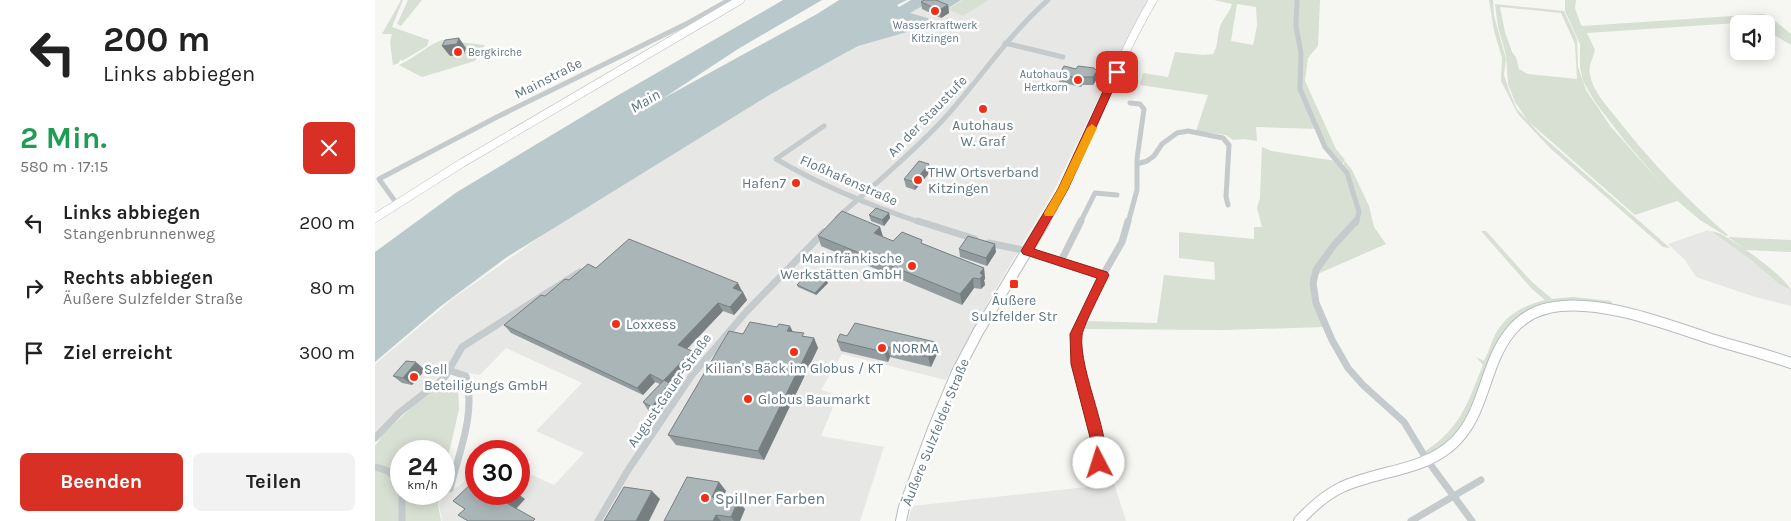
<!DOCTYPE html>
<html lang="de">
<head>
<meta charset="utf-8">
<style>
  body { margin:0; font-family:Karla,sans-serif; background:#f2f2f2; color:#222; height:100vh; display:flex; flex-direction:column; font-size:19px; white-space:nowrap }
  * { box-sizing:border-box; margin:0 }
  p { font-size:16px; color:#767676 }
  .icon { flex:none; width:28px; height:28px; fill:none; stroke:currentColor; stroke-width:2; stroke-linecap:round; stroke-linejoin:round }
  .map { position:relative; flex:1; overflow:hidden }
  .panel { display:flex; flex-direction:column; background:#fff; width:375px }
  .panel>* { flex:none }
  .hud { background:#fff; color:#222; overflow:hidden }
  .tools { position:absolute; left:1355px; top:15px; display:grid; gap:10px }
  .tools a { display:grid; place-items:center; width:45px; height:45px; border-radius:8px; background:#fff; box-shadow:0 2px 12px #0003; font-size:25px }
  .speed { position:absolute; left:15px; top:440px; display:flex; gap:10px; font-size:25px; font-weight:700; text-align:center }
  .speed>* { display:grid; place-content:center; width:65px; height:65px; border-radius:50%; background:#fff; box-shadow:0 2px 12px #0003; line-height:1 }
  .speed small { font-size:12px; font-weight:400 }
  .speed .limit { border:8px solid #d22; background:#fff; color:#111 }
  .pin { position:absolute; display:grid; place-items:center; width:42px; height:42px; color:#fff; margin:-21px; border-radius:10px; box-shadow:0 2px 8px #0006 }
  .me { position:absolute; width:55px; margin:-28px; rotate:355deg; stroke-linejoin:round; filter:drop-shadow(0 0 4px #0008) }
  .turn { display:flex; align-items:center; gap:18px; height:105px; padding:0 20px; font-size:22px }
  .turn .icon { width:65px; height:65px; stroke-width:2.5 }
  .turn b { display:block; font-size:35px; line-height:42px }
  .round { display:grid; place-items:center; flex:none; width:52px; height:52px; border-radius:8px; background:#f2f2f2 }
  .overview { display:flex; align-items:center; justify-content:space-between; height:85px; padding:0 20px }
  h1 { font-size:30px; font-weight:700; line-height:38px; color:#1e9e55 }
  .button { display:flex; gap:10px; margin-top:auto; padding:10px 20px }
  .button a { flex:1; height:58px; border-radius:8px; background:#d93025; color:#fff; font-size:20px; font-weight:700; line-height:58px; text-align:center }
  .button a+a { background:#f2f2f2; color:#222 }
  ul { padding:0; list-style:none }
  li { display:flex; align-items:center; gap:15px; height:65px; padding:0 20px }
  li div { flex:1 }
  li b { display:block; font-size:19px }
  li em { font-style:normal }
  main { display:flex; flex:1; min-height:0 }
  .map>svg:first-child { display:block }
  .built { fill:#e7e7e6 }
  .green { fill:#d8dfd3; fill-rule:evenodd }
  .water { fill:#b9c9cb }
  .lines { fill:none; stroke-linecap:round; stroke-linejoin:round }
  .secondary-far1-casing { stroke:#b5bcbf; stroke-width:9 }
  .secondary-casing { stroke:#b5bcbf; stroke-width:12 }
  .street-far1 { stroke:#c5cacc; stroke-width:5 }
  .street { stroke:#c5cacc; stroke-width:7 }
  .secondary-far1 { stroke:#fff; stroke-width:8 }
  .secondary { stroke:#fff; stroke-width:10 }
  .wall { fill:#929c9e }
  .shaded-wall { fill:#777f81 }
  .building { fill:#aab5b8; stroke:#777f81 }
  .route { fill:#d93025; stroke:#8d1f18 }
  .slow { fill:#f59e0b }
  .poi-dot { fill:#f12f18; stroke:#fff; stroke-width:2 }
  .labels { text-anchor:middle; stroke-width:5; stroke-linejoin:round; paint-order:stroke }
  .far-poi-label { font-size:11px; fill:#5f7680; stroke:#fff }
  .street-label { font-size:14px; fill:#5f7680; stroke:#fff }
  .poi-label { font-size:14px; fill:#5f7680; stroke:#fff; text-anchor:start }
  .water-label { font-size:15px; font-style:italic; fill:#5a767c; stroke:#fff }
  .near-poi-label { font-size:16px; fill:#5f7680; stroke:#fff; text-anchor:start }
</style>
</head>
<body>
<main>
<section class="panel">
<div class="hud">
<div class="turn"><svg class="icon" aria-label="left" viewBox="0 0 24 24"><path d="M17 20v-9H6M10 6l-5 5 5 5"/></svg><div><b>200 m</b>Links abbiegen</div></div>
</div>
<div class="overview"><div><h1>2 Min.</h1><p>580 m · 17:15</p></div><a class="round" style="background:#d93025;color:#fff"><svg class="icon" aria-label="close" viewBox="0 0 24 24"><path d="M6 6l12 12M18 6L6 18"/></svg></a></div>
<ul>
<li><svg class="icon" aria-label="left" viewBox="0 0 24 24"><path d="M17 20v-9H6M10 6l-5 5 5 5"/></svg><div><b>Links abbiegen</b><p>Stangenbrunnenweg</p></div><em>200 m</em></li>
<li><svg class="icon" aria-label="right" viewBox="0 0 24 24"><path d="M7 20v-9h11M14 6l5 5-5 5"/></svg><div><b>Rechts abbiegen</b><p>Äußere Sulzfelder Straße</p></div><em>80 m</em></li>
<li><svg class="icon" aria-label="arrive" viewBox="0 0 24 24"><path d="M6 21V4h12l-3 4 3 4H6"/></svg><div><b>Ziel erreicht</b></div><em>300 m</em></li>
</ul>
<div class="button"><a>Beenden</a><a>Teilen</a></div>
</section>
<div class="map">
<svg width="1416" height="521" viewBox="0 0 1416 521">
  <rect width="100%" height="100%" fill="#f6f6f2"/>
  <!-- built -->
  <path class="built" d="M 556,0 L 588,16 L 614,0 L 778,0 L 741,63 L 677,194 L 619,292 L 571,380 L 467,354 L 446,390 L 463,395 L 446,436 L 509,447 L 485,521 L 67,521 L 64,504 L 66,496 L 84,486 L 100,472 L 101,473 L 101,494 L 144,494 L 144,469 L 179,485 L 209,453 L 161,431 L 207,383 L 131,348 L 105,375 L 71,369 L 0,433 L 0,364 L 80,297 L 195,216 L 389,97 Z
    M 1333,230 L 1376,260 L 1404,284 L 1416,290 L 1416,306 L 1380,297 L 1321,277 L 1310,260 L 1293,244 Z
    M 739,484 L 751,521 L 533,521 L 537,506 Z"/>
  <!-- green -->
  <path class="green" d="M 26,0 L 28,0 L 17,27 L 54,40 L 52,46 L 27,61 L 25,59 L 24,63 L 18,65 L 15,42 L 17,34 L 7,34 Z
    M 33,0 L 47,0 L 26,26 L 22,24 Z
    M 587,0 L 614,0 L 588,16 L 573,9 Z
    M 839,0 L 945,0 L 943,46 L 933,58 L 930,81 L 961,149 L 970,160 L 967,165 L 953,150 L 944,129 L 881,127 L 882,141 L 869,139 L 858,140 L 851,135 L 821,131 L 833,95 L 765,85 L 768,73 L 793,77 L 800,52 L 828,55 L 838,54 C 843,46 842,39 844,30 C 846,20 855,13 857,4 ZM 862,4 L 881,7 L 882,26 L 878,45 L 856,41 Z
    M 1114,0 L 1118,0 L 1119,16 L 1131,59 L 1129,75 L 1135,93 L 1142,109 L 1166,135 L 1295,248 L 1288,247 L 1175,148 L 1143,114 L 1126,81 L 1127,58 L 1119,31 Z
    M 1190,0 L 1201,0 L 1200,8 L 1206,25 L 1208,26 L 1387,14 L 1393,15 L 1416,34 L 1416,45 L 1391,30 L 1391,24 L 1377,22 L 1212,33 L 1220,50 C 1218,58 1213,66 1215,75 C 1218,92 1233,107 1243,120 C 1276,162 1312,200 1353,235 L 1351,236 L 1325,220 L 1299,198 L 1250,141 L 1220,102 L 1208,81 L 1205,67 L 1205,44 L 1190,11 Z
    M 1120,4 L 1189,11 L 1202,39 L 1203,67 L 1211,90 L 1236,127 L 1302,201 L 1260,215 L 1153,121 L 1140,102 L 1133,84 L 1131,55 L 1123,27 ZM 1125,7 L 1186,13 L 1200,44 L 1202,79 L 1153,74 L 1144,69 L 1141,57 L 1137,52 L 1130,32 Z
    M 67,40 L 110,45 L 100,61 L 47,77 L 24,65 C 38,59 56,43 67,40 Z
    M 887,147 L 896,151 L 961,161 L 968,166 L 970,161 L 977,170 L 994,206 L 999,227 L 1011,244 L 938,276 L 950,327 L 850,330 L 705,329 L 709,321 L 782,323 L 789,275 L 840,280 L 839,262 L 804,258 L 804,232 L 879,239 L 879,227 L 887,227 L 882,208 L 885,198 Z
    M 1106,231 L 1111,231 L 1156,281 L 1177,299 L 1198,297 L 1236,301 L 1239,309 L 1195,304 L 1142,321 L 1087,432 L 1053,458 L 1049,452 C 1086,428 1092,404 1108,365 L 1101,357 L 1109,361 C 1113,354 1115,346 1118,339 C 1128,316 1147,306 1170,300 L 1157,289 Z
    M 1335,231 C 1339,232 1342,232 1346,234 C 1362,243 1409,275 1416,290 L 1404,284 L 1376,260 Z
    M 1353,237 L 1416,240 L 1416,252 L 1371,250 Z
    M 75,380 L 83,387 L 84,409 L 71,466 L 70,493 L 66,496 L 63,504 L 66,521 L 0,521 L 0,446 L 9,433 L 48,397 L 66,384 ZM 26,451 L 69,451 L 69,494 L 26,494 Z"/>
  <!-- water -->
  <path class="water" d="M 408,0 L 447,0 L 363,49 L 287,99 L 442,14 L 464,0 L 532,0 L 522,5 L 524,7 L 536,0 L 586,0 L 572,9 L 556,1 L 535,13 L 556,19 L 553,21 L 532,32 L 483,46 L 461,58 L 396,94 L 132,257 L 66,306 L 0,362 L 0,252 L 82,192 L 240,97 Z"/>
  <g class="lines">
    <defs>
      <path id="secondary-far1" d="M 0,218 L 87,163 L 365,0
        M 670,223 C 711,151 736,71 778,0"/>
      <path id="secondary" d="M 526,521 L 529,507 L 558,429 L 582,372 L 603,332 L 670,221
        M 924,521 C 936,508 949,496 965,488 C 1000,471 1043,472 1074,447 C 1111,417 1107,366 1136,331 C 1146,319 1159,311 1174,308 C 1221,297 1291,324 1336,339 C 1363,347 1390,354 1416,363"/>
    </defs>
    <!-- secondary-far1 casing -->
    <use href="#secondary-far1" class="secondary-far1-casing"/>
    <!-- secondary casing -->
    <use href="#secondary" class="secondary-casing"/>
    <!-- street-far1 -->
    <path class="street-far1" d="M 922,0 L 921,27 L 926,53 L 925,89 L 950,147 L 972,173 L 984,212 L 981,223
      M 630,43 L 688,57
      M 449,126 L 401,159 C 447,186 496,206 547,223
      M 762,164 L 772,161 L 779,156 L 787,144 L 802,133 L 813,131 L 848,138 L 854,145 L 851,197 L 853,205
      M 22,204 L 4,179 L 122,117 L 315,22 L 354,0
      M 463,217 C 498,186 535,155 567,121 C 604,81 632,36 673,0
      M 705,223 L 720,193 L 742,195
      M 753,223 L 762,190 L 762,159 L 769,109 L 765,104 L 755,103"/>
    <!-- street -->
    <path class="street" d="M 543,221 L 600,239
      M 981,221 L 959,245 L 941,270 L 938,283 L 941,303 L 957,340 L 973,368 L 988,385 L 1029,422 L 1052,460 L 1097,521
      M 614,243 L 652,251 L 728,275
      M 685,263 L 706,221
      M 0,438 L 24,413 L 70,377 L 87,347 L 205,272
      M 724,463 L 724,449 L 702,364 L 701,334 L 728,275 L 747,242 L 753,221
      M 0,467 C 15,470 22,476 26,491
      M 75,489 C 84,452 101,414 91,376 L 76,371
      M 27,494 L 27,521
      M 223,521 L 253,470 L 317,375 L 371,312 L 449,232
      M 1036,521 L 1106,480"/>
    <!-- secondary-far1 -->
    <use href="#secondary-far1" class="secondary-far1"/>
    <!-- secondary -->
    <use href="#secondary" class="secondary"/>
  </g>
  <!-- wall -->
  <path class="wall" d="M 546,2 L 573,5 L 574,13 L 566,18 L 547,9 Z
    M 701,69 L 722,71 L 722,79 L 718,85 L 707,85 L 706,87 L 684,82 L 684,74 Z
    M 554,164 L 555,172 L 540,190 L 531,187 L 529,179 Z
    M 514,213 L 515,218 L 509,226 L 496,221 L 494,215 Z
    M 505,227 L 508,237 L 518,241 L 548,244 L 609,268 L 610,279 L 609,280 L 610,285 L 606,289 L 599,288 L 587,305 L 446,246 L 443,236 Z
    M 584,249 L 621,252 L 612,266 L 585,257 Z
    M 194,280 L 367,291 L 372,300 L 359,315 L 348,311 L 312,349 L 317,351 L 322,358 L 296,385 L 300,390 L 283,415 L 273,410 L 268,402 L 285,384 L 280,382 L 268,395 L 136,333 L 129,325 L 170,296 Z
    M 453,283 L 441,295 L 423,287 L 422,285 Z
    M 418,332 L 431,337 L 439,338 L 443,348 L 389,460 L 301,445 L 293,435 L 368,334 Z
    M 462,341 L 563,352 L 556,367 L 515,357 L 513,362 L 466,351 Z
    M 50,370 L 37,385 L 27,383 L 18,376 Z
    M 344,482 L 351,491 L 347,498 L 370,509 L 365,521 L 289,521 Z"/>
  <!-- shaded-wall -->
  <path class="shaded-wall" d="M 573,5 L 574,13 L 566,18 L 564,10 Z
    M 84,38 L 91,48 L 89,54 L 75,56 L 67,46 Z
    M 722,71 L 722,79 L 718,85 L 718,77 Z
    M 707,77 L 707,85 L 706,87 L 706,79 Z
    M 554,164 L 555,172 L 540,190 L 539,182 Z
    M 514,213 L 515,218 L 509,226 L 507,220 Z
    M 505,227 L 508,237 L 499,233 Z
    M 620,244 L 621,252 L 612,266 L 611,258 Z
    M 609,268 L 610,279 L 609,280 L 610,285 L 606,289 L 605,273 Z
    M 598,278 L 599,288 L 587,305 L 585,294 Z
    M 452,280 L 453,283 L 441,295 L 440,293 Z
    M 363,283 L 367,291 L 362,296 L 358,288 Z
    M 368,292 L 372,300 L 359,315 L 355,307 Z
    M 343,303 L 348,311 L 308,353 L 303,345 Z
    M 415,326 L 420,336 L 412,331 Z
    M 439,338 L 443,348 L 389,460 L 383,451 Z
    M 560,342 L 563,352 L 556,367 L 553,357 Z
    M 512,347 L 515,357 L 513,362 L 509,352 Z
    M 317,351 L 322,358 L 296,385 L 300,390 L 283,415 L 277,407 L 288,381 Z
    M 41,362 L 50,370 L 37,385 L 28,378 Z
    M 275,374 L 280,382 L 268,395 L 262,388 Z
    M 344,482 L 351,491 L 344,505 L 337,497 Z
    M 277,491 L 285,499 L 274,521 L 261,521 Z
    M 136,494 L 143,494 L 150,499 L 140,510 L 128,501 Z
    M 363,501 L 370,509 L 365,521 L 359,521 L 356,517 Z
    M 341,515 L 346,521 L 338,521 Z"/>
  <!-- building -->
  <path class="building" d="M 549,0 L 561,0 L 573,5 L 564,10 L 546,2 Z
    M 84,38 L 82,44 L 67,46 L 70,40 Z
    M 689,66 L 701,69 L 703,66 L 719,68 L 722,71 L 718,77 L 707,77 L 706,79 L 684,74 Z
    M 544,161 L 554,164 L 539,182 L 529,179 Z
    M 501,208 L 514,213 L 507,220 L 494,215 Z
    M 467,211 L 505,227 L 499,233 L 518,241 L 527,232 L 547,240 L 546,243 L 609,268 L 605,273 L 608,275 L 605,279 L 598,278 L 585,294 L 443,236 Z
    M 593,236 L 620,244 L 611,258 L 584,249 Z
    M 254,239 L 363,283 L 358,288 L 368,292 L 355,307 L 343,303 L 303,345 L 317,351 L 288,381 L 275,374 L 262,388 L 129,325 L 166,295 L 170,296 L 190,279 L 194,280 L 213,264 L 221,268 Z
    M 434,272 L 452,280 L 440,293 L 422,285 Z
    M 375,322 L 402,327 L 404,324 L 415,326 L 412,331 L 429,333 L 427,336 L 439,338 L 383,451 L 293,435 L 354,331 L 368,334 Z
    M 480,323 L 560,342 L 553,357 L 512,347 L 509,352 L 462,341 L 465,334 L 472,336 Z
    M 31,361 L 41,362 L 28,378 L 18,376 Z
    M 289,380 L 294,383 L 277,407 L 268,402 Z
    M 312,477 L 344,482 L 337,497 L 363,501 L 356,517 L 341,515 L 338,521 L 289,521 Z
    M 101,479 L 101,494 L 136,494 L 128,501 L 160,519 L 158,521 L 93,521 L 83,515 L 90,509 L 78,501 Z
    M 249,487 L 277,491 L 261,521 L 229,521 Z"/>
  <!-- route -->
  <path class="route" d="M 742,69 L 746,72 L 693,189 L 659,249 L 732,272 L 734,275 C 728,288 709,324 707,335 C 703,371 740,443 729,468 L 724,470 L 719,468 L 717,463 L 718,449 L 696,364 L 695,334 L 722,278 L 648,254 L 646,251 L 683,189 L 737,72 Z"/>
  <!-- slow -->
  <path class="slow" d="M 717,124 L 722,128 L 693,189 L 678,216 L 670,216 L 669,213 L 683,189 L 712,128 Z"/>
  <!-- markers -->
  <g class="poi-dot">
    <circle cx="560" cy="11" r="5"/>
    <circle cx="83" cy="52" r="5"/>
    <circle cx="703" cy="80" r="5"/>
    <circle cx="608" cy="109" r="5"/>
    <circle cx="543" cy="180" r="5"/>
    <circle cx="421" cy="183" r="5"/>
    <circle cx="537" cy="266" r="5"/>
    <rect x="634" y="279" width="10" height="10" rx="2.5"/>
    <circle cx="241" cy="324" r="5"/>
    <circle cx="507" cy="348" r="5"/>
    <circle cx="419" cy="352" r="5"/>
    <circle cx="39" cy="377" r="5"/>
    <circle cx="373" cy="399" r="5"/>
    <circle cx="330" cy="498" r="5"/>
  </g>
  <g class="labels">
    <!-- far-poi labels -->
    <g class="far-poi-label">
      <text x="560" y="29">Wasserkraftwerk<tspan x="560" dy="13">Kitzingen</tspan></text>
      <text x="93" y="56" text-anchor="start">Bergkirche</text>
      <text x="693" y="78" text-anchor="end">Autohaus<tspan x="693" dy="13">Hertkorn</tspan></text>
    </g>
    <!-- street labels -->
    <g class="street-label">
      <text transform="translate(173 78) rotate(-27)" y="5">Mainstraße</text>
      <text transform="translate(552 116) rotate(-46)" y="5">An der Staustufe</text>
      <text transform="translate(474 180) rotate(24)" y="5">Floßhafenstraße</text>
      <text transform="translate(294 390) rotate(-55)" y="5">August-Gauer-Straße</text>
      <text transform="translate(560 432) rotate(-68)" y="5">Äußere Sulzfelder Straße</text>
    </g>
    <!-- poi labels -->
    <g class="poi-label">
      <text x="608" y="130" text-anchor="middle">Autohaus<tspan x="608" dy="16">W. Graf</tspan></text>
      <text x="553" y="177">THW Ortsverband<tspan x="553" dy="16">Kitzingen</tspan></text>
      <text x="411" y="188" text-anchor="end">Hafen7</text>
      <text x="527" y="263" text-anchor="end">Mainfränkische<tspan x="527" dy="16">Werkstätten GmbH</tspan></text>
      <text x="639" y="305" text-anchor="middle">Äußere<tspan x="639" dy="16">Sulzfelder Str</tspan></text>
      <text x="251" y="329">Loxxess</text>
      <text x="517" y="353">NORMA</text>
      <text x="419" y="373" text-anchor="middle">Kilian's Bäck im Globus / KT</text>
      <text x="49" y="374">Sell<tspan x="49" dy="16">Beteiligungs GmbH</tspan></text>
      <text x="383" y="404">Globus Baumarkt</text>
    </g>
    <!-- water labels -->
    <g class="water-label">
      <text transform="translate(270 101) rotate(-30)" y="5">Main</text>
    </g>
    <!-- near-poi labels -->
    <g class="near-poi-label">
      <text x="340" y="504">Spillner Farben</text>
    </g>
  </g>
</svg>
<div class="tools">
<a><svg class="icon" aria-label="sound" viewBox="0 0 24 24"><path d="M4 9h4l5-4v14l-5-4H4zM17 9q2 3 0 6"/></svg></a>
</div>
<div class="speed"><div>24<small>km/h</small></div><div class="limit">30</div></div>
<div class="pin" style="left:742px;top:72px;background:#d93025"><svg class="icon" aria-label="arrive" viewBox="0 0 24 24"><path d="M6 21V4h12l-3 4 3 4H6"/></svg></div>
<svg class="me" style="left:724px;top:463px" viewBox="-20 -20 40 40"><circle r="19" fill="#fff"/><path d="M0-13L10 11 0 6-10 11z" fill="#d93025"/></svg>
</div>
</main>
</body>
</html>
